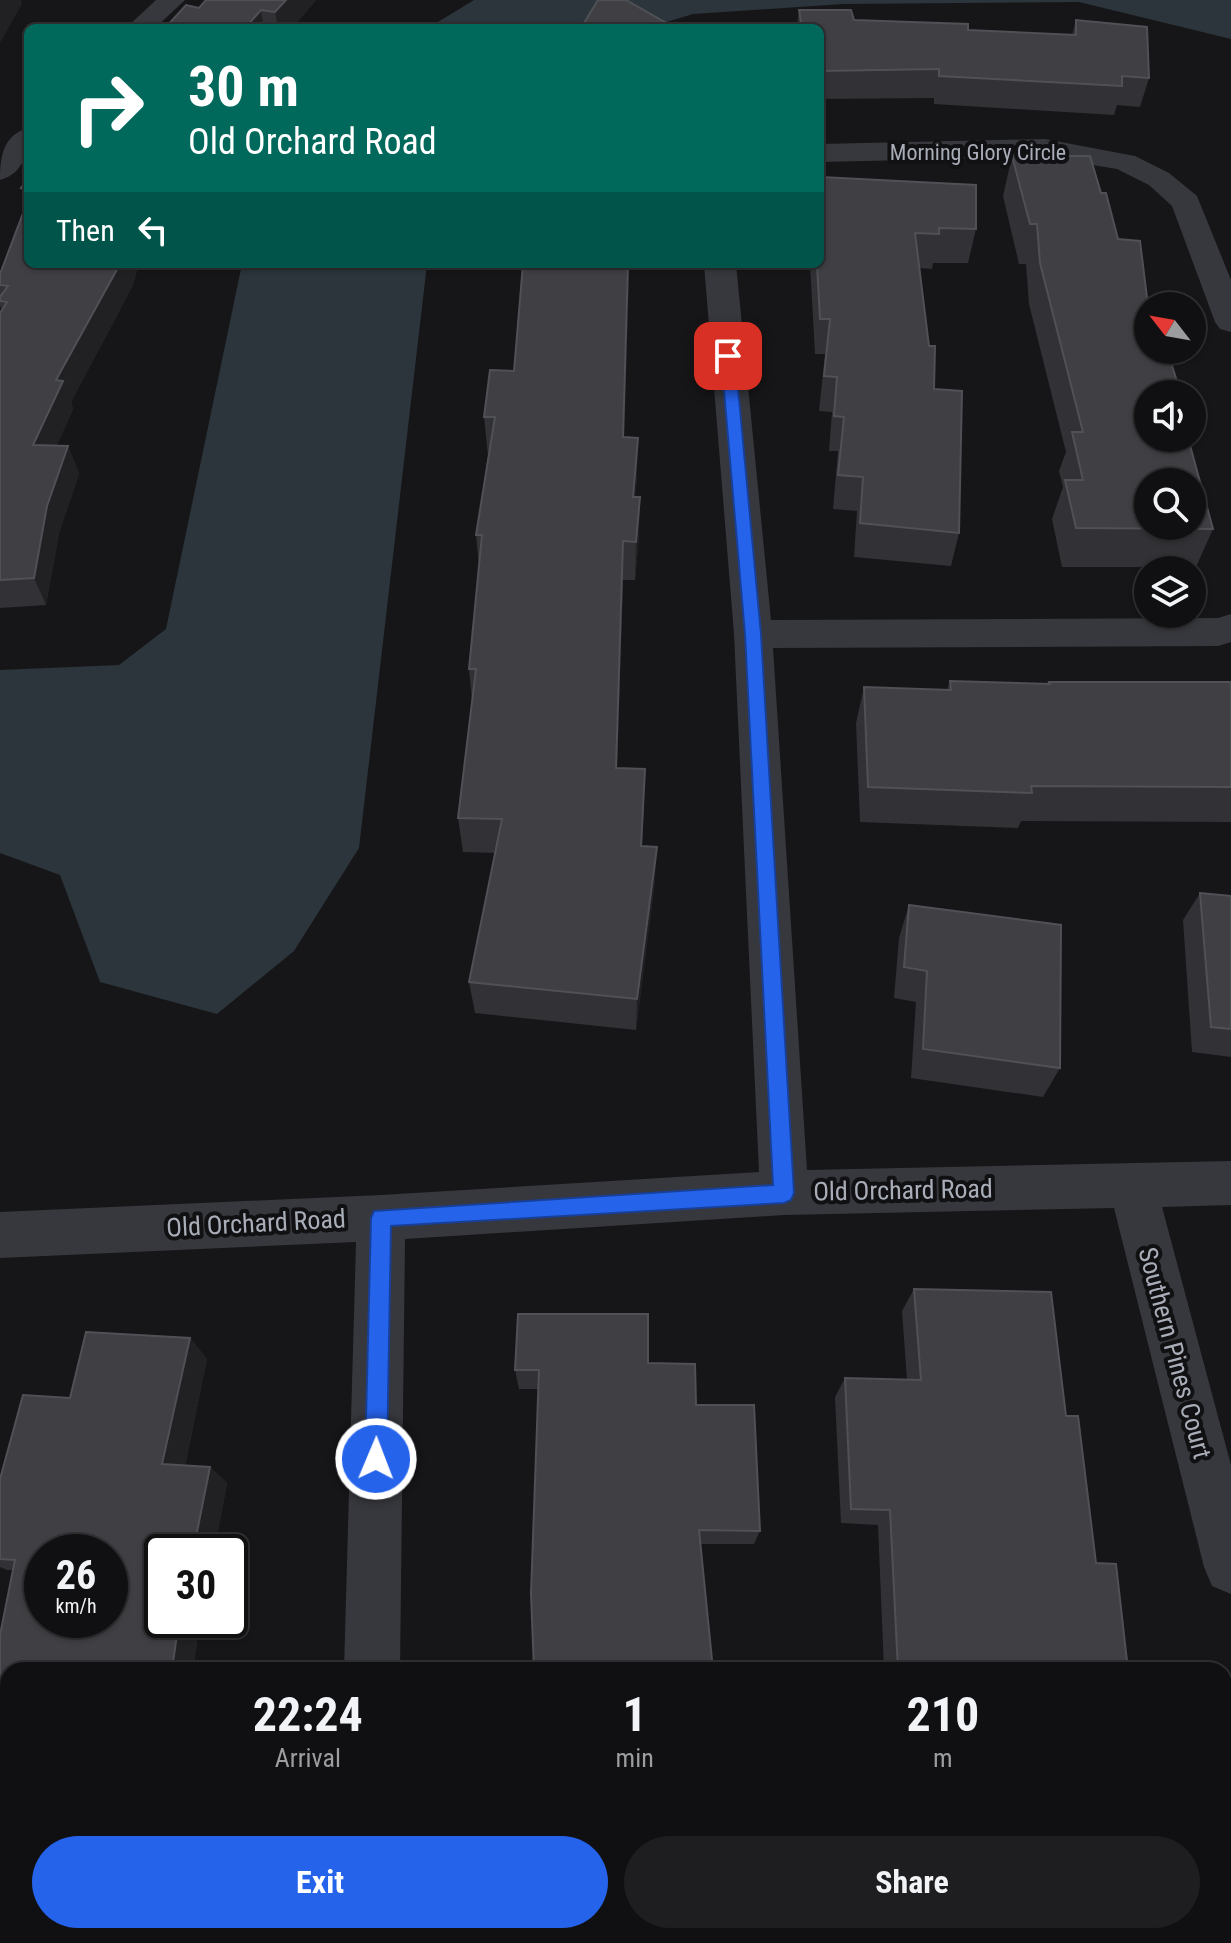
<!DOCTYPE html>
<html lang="en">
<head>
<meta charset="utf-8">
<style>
  body { margin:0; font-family:"Roboto Condensed",sans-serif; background:#1e1e20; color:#f1f3f6; height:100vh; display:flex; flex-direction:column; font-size:30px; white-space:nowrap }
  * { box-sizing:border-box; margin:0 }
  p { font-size:26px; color:#9c9d9f }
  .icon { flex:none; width:44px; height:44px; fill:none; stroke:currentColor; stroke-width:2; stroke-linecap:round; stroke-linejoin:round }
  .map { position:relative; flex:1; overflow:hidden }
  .drawer { position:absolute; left:0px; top:1662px; width:1232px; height:282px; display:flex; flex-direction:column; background:#101012; border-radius:24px 24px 0 0; box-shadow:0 2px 6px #0004,0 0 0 2px #303032 }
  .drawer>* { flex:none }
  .banner { position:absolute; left:24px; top:24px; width:800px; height:244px; border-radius:12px; box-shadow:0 2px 6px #0004,0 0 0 2px #303032; background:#00695c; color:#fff; overflow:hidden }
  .needle { width:52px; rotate:301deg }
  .buttons { position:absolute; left:1134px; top:292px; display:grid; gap:16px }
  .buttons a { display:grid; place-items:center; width:72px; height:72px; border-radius:50%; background:#101012; box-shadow:0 2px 6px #0004,0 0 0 2px #303032; font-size:40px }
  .speed { position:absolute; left:24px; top:1534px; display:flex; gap:16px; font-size:40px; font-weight:700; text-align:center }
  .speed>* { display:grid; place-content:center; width:104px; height:104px; border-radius:50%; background:#101012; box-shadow:0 2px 6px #0004,0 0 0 2px #303032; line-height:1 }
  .speed small { font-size:20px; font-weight:400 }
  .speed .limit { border:4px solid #111; border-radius:12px; background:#fff; color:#111 }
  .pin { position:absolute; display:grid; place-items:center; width:68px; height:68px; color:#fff; margin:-34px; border-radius:16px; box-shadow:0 4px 12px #0006 }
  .me { position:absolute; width:88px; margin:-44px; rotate:1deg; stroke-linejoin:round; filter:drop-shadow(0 0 6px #0008) }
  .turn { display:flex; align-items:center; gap:28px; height:168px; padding:0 32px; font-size:36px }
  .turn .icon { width:104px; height:104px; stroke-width:2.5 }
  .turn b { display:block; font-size:56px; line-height:68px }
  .then { display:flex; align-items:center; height:76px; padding:0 32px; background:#0003; gap:16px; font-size:30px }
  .eta { display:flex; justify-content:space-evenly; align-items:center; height:136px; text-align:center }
  .eta b { font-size:48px; font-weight:700; line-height:56px }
  .cta { display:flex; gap:16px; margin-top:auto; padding:16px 32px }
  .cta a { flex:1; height:92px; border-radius:48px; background:#2563eb; color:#fff; font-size:32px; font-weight:700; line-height:92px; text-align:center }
  .cta a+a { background:#1e1e20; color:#f1f3f6 }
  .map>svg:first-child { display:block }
  .water { fill:#2c353c }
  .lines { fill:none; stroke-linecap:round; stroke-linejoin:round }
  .minor { fill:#37383d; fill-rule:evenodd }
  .wall { fill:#323236; fill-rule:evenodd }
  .shaded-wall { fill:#212124 }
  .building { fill:#3f3f44; stroke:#4f5156; stroke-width:2; fill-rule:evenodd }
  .route { fill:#2563eb; stroke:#184099; stroke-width:2 }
  .labels { text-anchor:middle; stroke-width:8; stroke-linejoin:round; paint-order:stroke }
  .far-street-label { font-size:22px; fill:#a8adb8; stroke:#111113 }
  .street-label { font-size:26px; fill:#a8adb8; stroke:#111113 }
</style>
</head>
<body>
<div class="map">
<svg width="1231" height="1943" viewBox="0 0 1231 1943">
  <rect width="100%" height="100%" fill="#161618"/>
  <!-- water -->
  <path class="water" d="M 474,0 L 1231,0 L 1231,39 L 1079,2 L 843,4 L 693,14 L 647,28 L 428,28 Z
    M 242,264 L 427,264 L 359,848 L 294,951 L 217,1014 L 100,982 L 60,875 L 0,853 L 0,670 L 119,665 L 166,629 Z"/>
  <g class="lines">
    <!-- minor -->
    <path class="minor" d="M 156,0 L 185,0 L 155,28 L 126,28 Z
      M 28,128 C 28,151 25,173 0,180 C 0,157 3,135 28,128 Z
      M 1045,139 L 1135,156 L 1169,173 L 1197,196 L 1231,280 L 1231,332 L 1220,329 L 1215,322 L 1172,206 L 1149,185 L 1117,169 L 1045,157 L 820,162 L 820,144 Z
      M 704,264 L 736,264 L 771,620 L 1218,618 L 1231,614 L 1231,642 L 1218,646 L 773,648 L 807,1170 L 1231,1161 L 1231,1205 L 1162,1207 L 1231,1465 L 1231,1594 L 1212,1586 L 1204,1567 L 1114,1208 L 784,1215 L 405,1239 L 400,1670 L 344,1670 L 356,1242 L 0,1258 L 0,1212 L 381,1195 L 759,1172 L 734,634 Z
      M 335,1936 L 397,1936 L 397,1943 L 335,1943 Z"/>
  </g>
  <!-- wall -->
  <path class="wall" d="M 206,0 L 316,0 L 292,28 L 165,28 L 199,8 Z
    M 799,10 L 854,20 L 968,30 L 1072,35 L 1076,20 L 1149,78 L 1140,107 L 1117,105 L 1114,115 L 934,104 L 934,98 L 820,99 L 820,28 L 797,28 Z
    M 1012,156 L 1148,394 L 1213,529 L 1196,567 L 1062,567 L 1052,519 L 1063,487 L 1059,471 L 1066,452 L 1029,304 L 1026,264 L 1019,264 L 1003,196 Z
    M 28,178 L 28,264 L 139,264 L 132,287 L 71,402 L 73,409 L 57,445 L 68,446 L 79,474 L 59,533 L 46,605 L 0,608 L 0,313 L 2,310 L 0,306 L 0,274 L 26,204 L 21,188 Z
    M 820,184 L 976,229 L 968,263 L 933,263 L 932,269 L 919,268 L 934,389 L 959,533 L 951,566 L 854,557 L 857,511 L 833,509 L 838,451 L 829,451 L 832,412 L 819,411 L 825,354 L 815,354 L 810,264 L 820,264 Z
    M 490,370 L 624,437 L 637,477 L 635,497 L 639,536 L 635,580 L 623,580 L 617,768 L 644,804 L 642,846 L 655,881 L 636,1030 L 475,1013 L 469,982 L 495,853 L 463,852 L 458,818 L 472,700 L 469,669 L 479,566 L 476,535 L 488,456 L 484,417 Z
    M 950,681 L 1048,684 L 1049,682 L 1231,682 L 1231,822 L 1021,821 L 1018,828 L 860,822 L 856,723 L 864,687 L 947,690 Z
    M 1200,893 L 1231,896 L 1231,1057 L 1192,1052 L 1183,920 Z
    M 909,905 L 1060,1068 L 1043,1097 L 911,1078 L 916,1002 L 894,998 L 899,938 Z
    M 914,1289 L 1066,1416 L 1096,1563 L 1128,1670 L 884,1670 L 878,1525 L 841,1523 L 835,1397 L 845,1378 L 907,1380 L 902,1311 Z
    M 86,1332 L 190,1338 L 207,1359 L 185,1466 L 210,1467 L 227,1483 L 214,1552 L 162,1552 L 162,1620 L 200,1620 L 193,1670 L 8,1670 L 8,1936 L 183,1936 L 182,1943 L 0,1943 L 0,1635 L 13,1570 L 7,1570 L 0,1567 L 0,1479 L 23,1395 L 70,1398 ZM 42,1552 L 110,1552 L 110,1620 L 42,1620 Z
    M 648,1363 L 696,1405 L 760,1531 L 754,1544 L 701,1544 L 538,1389 L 519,1389 L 515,1370 Z
    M 976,1936 L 1175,1936 L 1176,1943 L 977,1943 Z"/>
  <!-- shaded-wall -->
  <path class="shaded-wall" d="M 0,0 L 21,0 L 22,4 L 0,43 Z
    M 286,0 L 316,0 L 292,28 L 278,28 L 275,12 Z
    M 261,10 L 264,28 L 245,28 Z
    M 120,264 L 139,264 L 132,287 L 71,402 L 73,409 L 45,473 L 33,445 L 56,380 Z
    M 629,264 L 629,280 L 623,477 L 623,437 Z
    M 638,438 L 637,477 L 632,536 L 633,497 Z
    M 68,446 L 79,474 L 59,533 L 46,605 L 34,578 L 47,506 Z
    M 640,497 L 639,536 L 635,580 L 636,542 Z
    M 623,541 L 623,580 L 616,803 L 616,768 Z
    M 657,847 L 655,881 L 636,1030 L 637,999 Z
    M 190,1338 L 207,1359 L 182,1480 L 162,1464 Z
    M 210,1467 L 227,1483 L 214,1552 L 193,1552 Z
    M 179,1620 L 200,1620 L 193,1670 L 172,1670 Z
    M 161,1936 L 183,1936 L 182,1943 L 160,1943 Z"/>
  <!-- building -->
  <path class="building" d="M 206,0 L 286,0 L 275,12 L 261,10 L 245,28 L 165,28 L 186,5 L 199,8 Z
    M 598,0 L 626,0 L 675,28 L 592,28 L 584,23 Z
    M 799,10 L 851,10 L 854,20 L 968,24 L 968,30 L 1076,35 L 1076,20 L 1147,27 L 1149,78 L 1122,76 L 1122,86 L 939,76 L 939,69 L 820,71 L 820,28 L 802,28 Z
    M 734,25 L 740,28 L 727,28 Z
    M 1012,156 L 1090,156 L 1101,193 L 1106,193 L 1118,239 L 1140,241 L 1148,306 L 1148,350 L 1167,350 L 1181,394 L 1148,394 L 1148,438 L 1188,438 L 1213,529 L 1076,528 L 1065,480 L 1083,480 L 1072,432 L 1083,432 L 1040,263 L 1037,224 L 1030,224 ZM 1148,482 L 1192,482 L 1192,526 L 1148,526 Z
    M 821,177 L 976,185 L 976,229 L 939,228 L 939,234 L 915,233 L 929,346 L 935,346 L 934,389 L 962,391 L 959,533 L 860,523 L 863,477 L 838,475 L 844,417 L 834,416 L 837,377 L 824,376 L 830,319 L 820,319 L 817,264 L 820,264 Z
    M 28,178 L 28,189 L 21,188 Z
    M 28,200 L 28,264 L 120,264 L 56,380 L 63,381 L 33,445 L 68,446 L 47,506 L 34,578 L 0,580 L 0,313 L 7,302 L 0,301 L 0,297 L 8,286 L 0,285 L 0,274 Z
    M 523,264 L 628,264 L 623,437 L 638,438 L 633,497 L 640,497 L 636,542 L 623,541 L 616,768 L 645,769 L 641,846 L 657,847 L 637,999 L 469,982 L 502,819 L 458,818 L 476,669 L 469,669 L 482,535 L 476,535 L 495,417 L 484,417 L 490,370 L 514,371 Z
    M 950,681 L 1050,684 L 1049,682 L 1231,682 L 1231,787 L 1031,786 L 1032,793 L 868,787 L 864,687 L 951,690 Z
    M 1200,893 L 1231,896 L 1231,1029 L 1211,1027 Z
    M 909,905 L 1061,925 L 1060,1068 L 923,1049 L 927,971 L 904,967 Z
    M 914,1289 L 1051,1292 L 1066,1416 L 1078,1416 L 1096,1563 L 1116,1564 L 1128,1670 L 898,1670 L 890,1510 L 851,1509 L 845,1378 L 921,1380 Z
    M 518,1314 L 648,1314 L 648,1363 L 695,1364 L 696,1405 L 754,1405 L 760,1531 L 699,1530 L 713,1670 L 534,1670 L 531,1594 L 539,1370 L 515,1370 Z
    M 86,1332 L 190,1338 L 162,1464 L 210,1467 L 193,1552 L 162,1552 L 162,1620 L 179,1620 L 172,1670 L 8,1670 L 8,1936 L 161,1936 L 160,1943 L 0,1943 L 0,1635 L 15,1560 L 0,1559 L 0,1479 L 23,1395 L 70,1398 ZM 42,1552 L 110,1552 L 110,1620 L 42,1620 Z
    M 528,1936 L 690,1936 L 691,1943 L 528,1943 Z
    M 994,1936 L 1175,1936 L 1176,1943 L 995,1943 Z"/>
  <!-- route -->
  <path class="route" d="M 728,352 L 735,356 L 761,634 L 794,1193 L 791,1200 L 784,1203 L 391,1226 L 387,1459 L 384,1467 L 376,1470 L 368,1467 L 365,1459 L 371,1218 L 374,1211 L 773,1185 L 745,634 L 721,356 Z"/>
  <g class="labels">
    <!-- far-street labels -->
    <g class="far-street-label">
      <text x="978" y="160">Morning Glory Circle</text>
    </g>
    <!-- street labels -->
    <g class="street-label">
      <text transform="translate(903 1190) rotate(-1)" y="9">Old Orchard Road</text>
      <text transform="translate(256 1223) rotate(-3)" y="9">Old Orchard Road</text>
      <text transform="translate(1175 1353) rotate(75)" y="9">Southern Pines Court</text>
    </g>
  </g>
</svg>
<div class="buttons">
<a><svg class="needle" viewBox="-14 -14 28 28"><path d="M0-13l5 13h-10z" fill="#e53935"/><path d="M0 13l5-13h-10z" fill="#9c9d9f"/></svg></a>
<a><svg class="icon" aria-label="sound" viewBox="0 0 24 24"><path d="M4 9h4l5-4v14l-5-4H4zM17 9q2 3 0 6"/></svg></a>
<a><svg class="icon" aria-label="search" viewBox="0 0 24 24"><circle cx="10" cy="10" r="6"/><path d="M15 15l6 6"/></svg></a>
<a><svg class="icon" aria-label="layers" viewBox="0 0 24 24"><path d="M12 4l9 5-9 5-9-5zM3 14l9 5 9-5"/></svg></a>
</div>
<div class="speed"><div>26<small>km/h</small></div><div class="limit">30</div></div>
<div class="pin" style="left:728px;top:356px;background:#d93025"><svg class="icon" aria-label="arrive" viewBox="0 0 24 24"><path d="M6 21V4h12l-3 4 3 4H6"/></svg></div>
<svg class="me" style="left:376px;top:1459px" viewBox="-20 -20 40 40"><circle r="17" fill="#2563eb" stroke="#fff" stroke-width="3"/><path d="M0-11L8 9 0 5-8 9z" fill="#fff"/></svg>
<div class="banner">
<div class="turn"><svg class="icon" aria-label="right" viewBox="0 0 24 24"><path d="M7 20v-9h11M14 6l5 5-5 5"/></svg><div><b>30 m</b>Old Orchard Road</div></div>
<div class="then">Then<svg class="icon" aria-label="left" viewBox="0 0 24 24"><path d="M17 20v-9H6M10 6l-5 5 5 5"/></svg></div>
</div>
<section class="drawer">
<div class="eta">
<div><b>22:24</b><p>Arrival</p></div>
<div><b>1</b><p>min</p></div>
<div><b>210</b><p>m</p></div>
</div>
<div class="cta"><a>Exit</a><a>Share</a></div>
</section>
</div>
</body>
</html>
